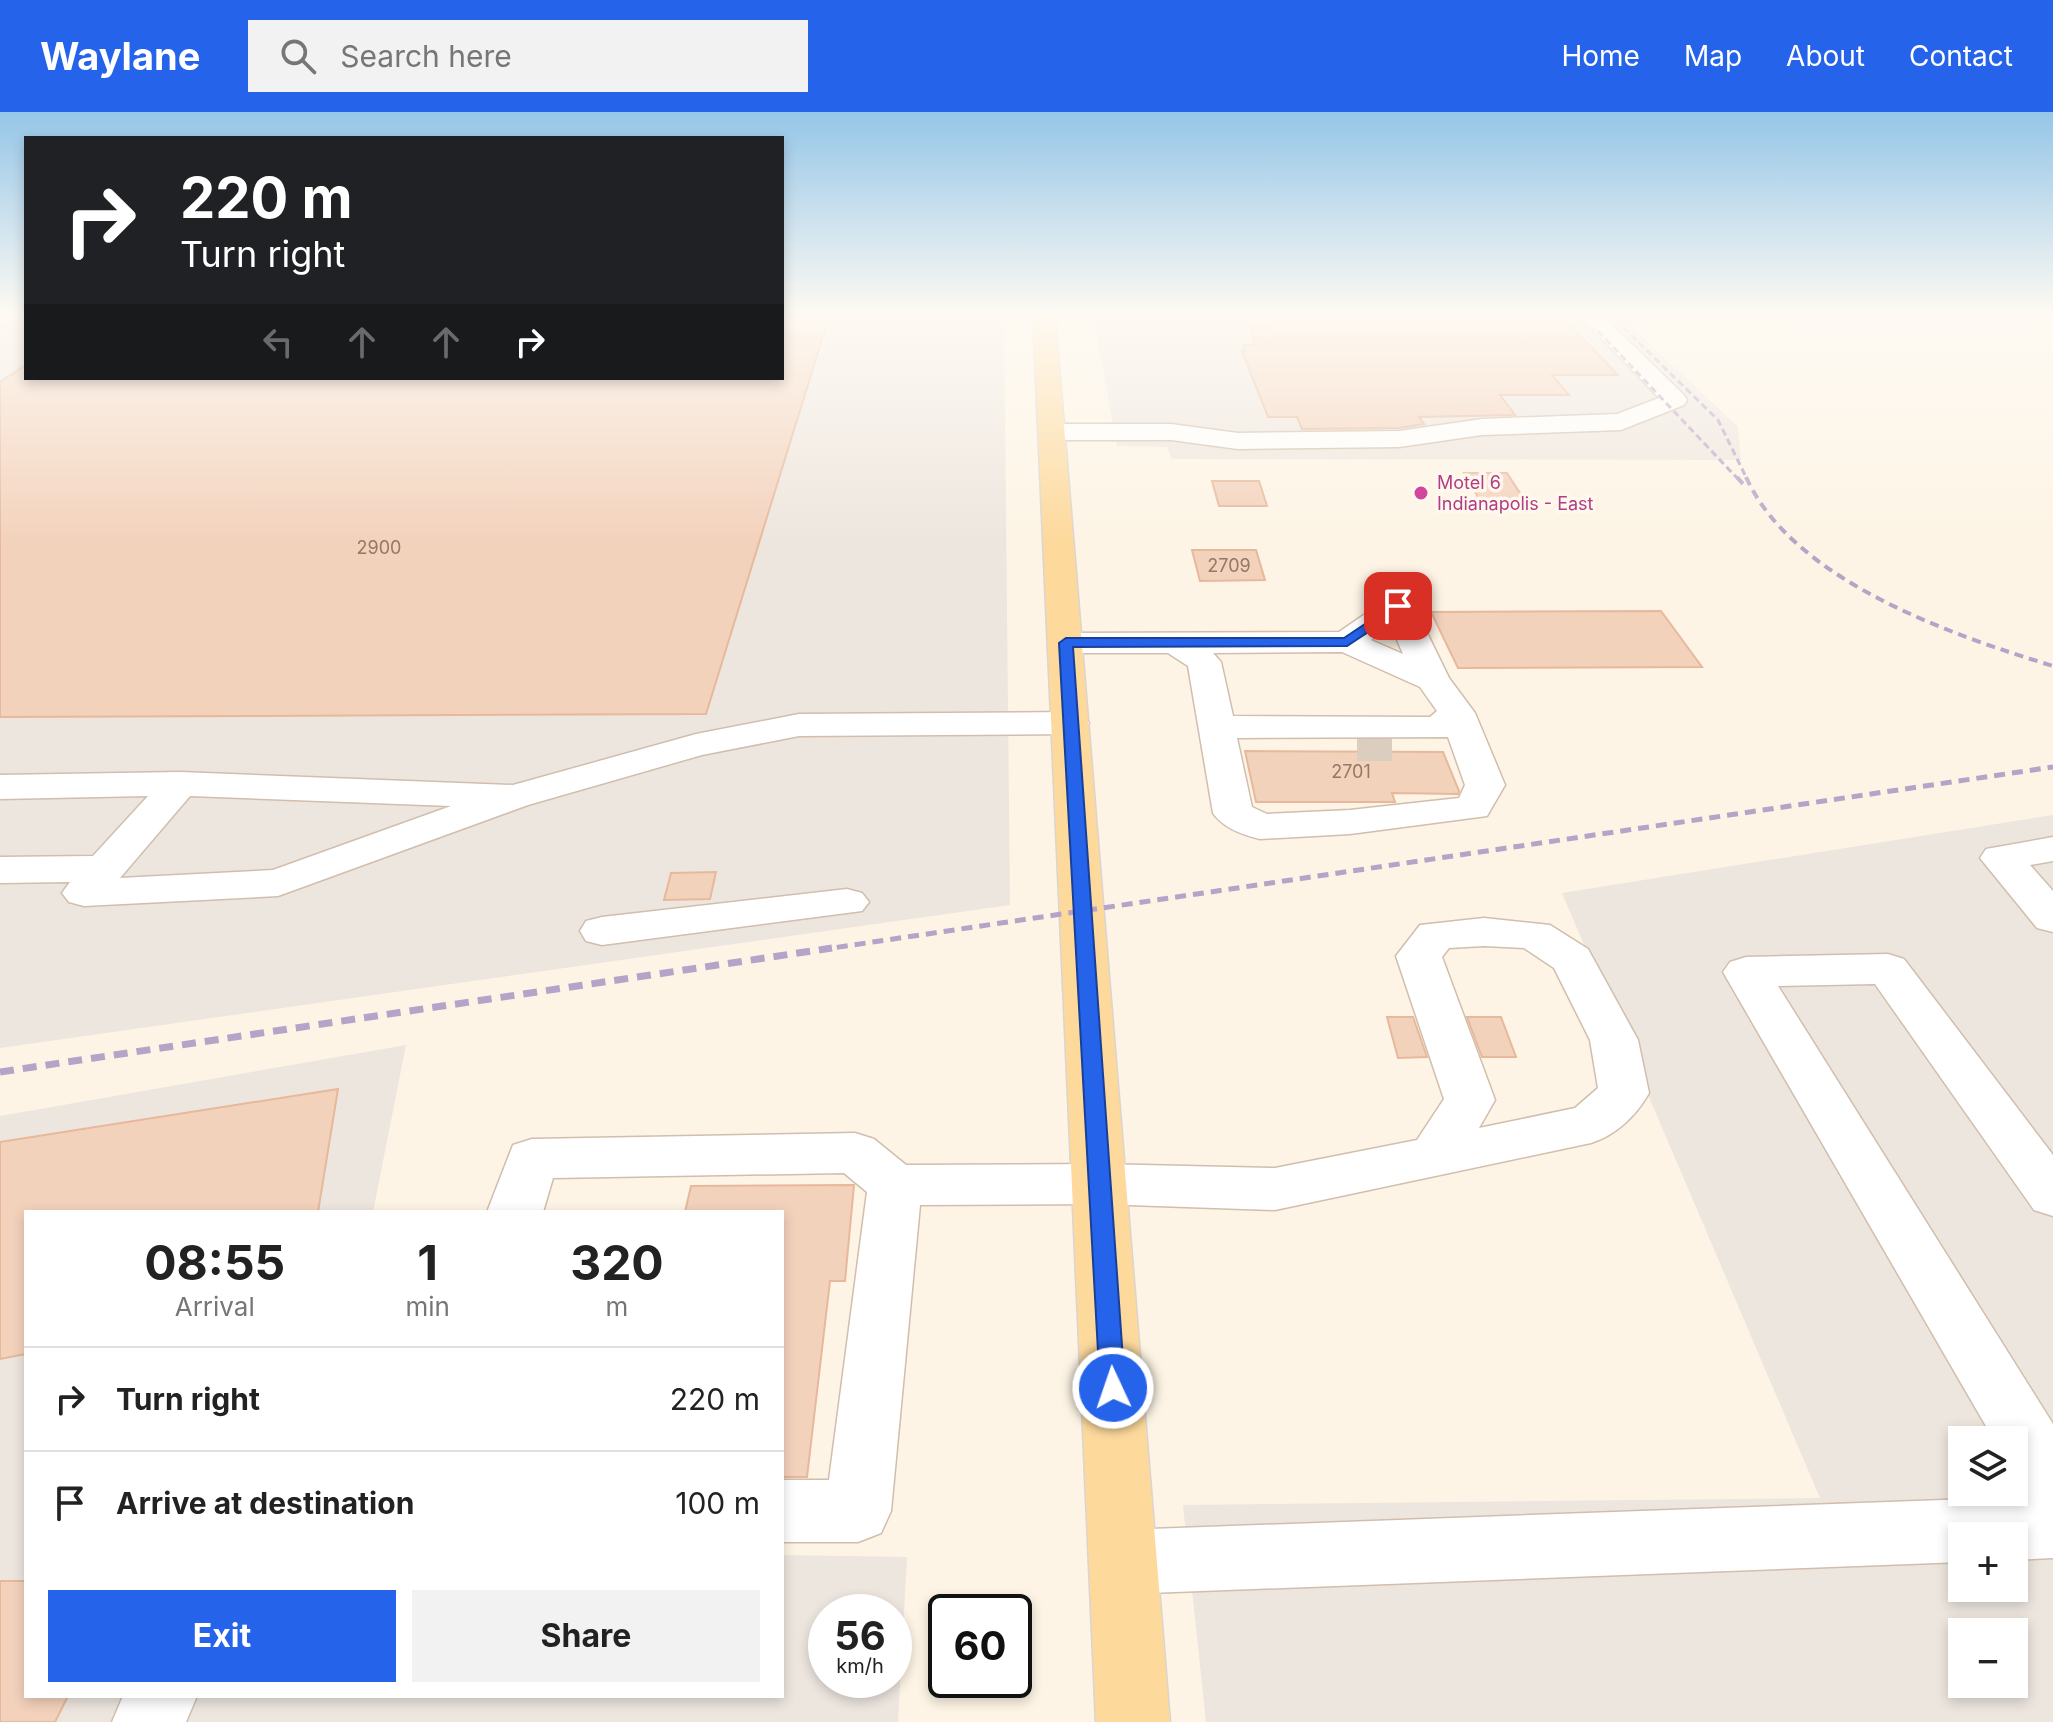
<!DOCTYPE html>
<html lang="en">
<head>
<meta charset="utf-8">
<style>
  body { margin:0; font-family:Inter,sans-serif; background:#f2f2f2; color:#222; height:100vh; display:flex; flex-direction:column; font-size:30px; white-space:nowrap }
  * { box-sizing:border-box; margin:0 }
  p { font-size:26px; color:#767676 }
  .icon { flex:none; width:44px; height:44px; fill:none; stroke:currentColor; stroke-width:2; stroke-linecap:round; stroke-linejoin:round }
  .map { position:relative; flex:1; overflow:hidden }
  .drawer { position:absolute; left:24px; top:1098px; width:760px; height:488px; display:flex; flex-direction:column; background:#fff; border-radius:0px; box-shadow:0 4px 12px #0003 }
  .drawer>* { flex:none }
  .top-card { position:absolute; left:24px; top:24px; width:760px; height:244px; border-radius:0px; box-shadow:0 4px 12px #0003; background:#202124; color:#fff; overflow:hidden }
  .controls { position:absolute; left:1948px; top:1314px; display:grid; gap:16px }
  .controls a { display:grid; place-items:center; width:80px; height:80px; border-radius:0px; background:#fff; box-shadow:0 4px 12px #0003; font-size:40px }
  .speed { position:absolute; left:808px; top:1482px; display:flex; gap:16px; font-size:40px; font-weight:700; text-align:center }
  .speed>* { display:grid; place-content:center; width:104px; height:104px; border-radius:50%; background:#fff; box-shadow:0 4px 12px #0003; line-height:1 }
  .speed small { font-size:20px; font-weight:400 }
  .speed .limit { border:4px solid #111; border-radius:12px; background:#fff; color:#111 }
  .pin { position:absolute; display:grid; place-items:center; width:68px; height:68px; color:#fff; margin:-34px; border-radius:16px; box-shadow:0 4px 12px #0006 }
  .me { position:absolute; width:88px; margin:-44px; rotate:357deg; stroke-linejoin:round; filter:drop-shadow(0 0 6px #0008) }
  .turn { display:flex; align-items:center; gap:28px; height:168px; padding:0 24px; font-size:36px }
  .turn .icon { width:104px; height:104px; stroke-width:2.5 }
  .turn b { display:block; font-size:56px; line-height:68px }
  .lanes { display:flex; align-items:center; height:76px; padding:0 24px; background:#0003; justify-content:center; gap:40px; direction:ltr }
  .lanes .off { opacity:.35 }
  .eta { display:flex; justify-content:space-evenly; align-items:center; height:136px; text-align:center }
  .eta b { font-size:48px; font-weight:700; line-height:56px }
  .cta { display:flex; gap:16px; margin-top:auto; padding:16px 24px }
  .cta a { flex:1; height:92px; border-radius:0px; background:#2563eb; color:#fff; font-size:32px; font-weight:700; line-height:92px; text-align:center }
  .cta a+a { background:#f2f2f2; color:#222 }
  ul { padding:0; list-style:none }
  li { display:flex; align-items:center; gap:24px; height:104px; padding:0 24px; border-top:2px solid #e0e0e0 }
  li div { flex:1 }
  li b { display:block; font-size:30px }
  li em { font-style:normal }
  header { display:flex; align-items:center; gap:48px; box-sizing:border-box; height:112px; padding:0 40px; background:#2563eb; color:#fff }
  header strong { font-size:38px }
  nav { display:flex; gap:44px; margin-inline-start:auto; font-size:28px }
  .search { width:560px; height:72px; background:#f2f2f2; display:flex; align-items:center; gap:20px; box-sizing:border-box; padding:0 28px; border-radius:0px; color:#767676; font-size:30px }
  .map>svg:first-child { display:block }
  .industrial { fill:#ede6df; fill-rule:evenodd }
  .building { fill:#f3d2bc; stroke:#e7b89b; stroke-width:2 }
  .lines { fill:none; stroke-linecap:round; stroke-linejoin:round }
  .minor-tunnel { stroke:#dccebe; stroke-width:40; stroke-dasharray:40 20; stroke-linecap:butt }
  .minor-casing { stroke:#d1bead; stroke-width:3 }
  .major-casing { stroke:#dcd4d0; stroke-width:3 }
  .minor { fill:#fff; fill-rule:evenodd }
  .major { fill:#fdd99c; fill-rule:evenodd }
  .rail-far3 { stroke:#b7a3c7; stroke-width:3; stroke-dasharray:7 4; stroke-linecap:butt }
  .rail-far2 { stroke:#b7a3c7; stroke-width:4; stroke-dasharray:9 6; stroke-linecap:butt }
  .rail-far1 { stroke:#b7a3c7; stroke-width:5; stroke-dasharray:11 7; stroke-linecap:butt }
  .rail { stroke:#b7a3c7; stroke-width:7; stroke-dasharray:14 9; stroke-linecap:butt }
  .route { fill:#2563eb; stroke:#184099; stroke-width:2 }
  .hotel-dot { fill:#d1479c; stroke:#fff8ec; stroke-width:3 }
  .labels { text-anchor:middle; stroke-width:7; stroke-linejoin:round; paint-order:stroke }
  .far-hotel-label { font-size:18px; fill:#b23c85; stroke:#fff8ec; text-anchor:start }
  .number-label { font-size:18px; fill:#967866 }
</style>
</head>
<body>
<header>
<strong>Waylane</strong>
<div class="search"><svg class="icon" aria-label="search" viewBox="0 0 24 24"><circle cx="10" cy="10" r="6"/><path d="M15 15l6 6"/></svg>Search here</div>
<nav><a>Home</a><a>Map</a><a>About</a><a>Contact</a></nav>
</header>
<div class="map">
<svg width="2053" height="1610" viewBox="0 0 2053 1610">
  <rect width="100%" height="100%" fill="#fdf4e5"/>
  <!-- industrial -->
  <path class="industrial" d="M 0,204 L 26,204 L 26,266 L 782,266 L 782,204 L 1004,204 L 1010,793 L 0,936 Z
    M 1093,204 L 1719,204 L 1727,212 L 1630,213 L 1738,315 L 1741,348 L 1172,347 L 1167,335 L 1117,334 Z
    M 2053,703 L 2053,1610 L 1206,1610 L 1183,1393 L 1820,1386 L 1562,781 ZM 1962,1328 L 2014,1328 L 2014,1380 L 1962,1380 ZM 1962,1424 L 2014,1424 L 2014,1476 L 1962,1476 ZM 1962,1520 L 2014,1520 L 2014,1572 L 1962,1572 Z
    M 406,933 L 373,1100 L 26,1100 L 26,1584 L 782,1584 L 782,1443 L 907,1445 L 898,1610 L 0,1610 L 0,1004 ZM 826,1500 L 894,1500 L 894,1568 L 826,1568 Z"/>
  <!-- building -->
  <path class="building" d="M 1264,204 L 1561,204 L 1618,263 L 1552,263 L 1569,283 L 1500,283 L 1515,303 L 1419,305 L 1424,312 L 1399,316 L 1302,317 L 1297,305 L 1268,305 L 1242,239 L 1245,239 L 1243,233 L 1255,233 L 1251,216 L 1269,216 Z
    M 782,208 L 828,208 L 706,602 L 0,605 L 0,270 L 26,253 L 26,266 L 782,266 Z
    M 1464,361 L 1507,361 L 1527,392 L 1482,392 Z
    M 1212,369 L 1259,369 L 1267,394 L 1219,394 Z
    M 1192,438 L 1256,438 L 1265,468 L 1200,469 Z
    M 1661,499 L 1702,555 L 1458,556 L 1431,500 Z
    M 1245,639 L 1443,640 L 1459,679 L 1458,682 L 1392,681 L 1395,690 L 1256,690 Z
    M 716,760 L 710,787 L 664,788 L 671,761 Z
    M 1387,905 L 1413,905 L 1427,945 L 1398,946 Z
    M 1467,905 L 1501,905 L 1516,945 L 1482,945 Z
    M 338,977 L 318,1100 L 26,1100 L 26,1242 L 0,1247 L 0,1030 Z
    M 854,1073 L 845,1169 L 830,1169 L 807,1365 L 782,1365 L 782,1100 L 685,1100 L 691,1074 Z
    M 0,1469 L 26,1469 L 26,1584 L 68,1584 L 55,1610 L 0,1610 Z"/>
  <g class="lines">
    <!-- minor-tunnel -->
    <path class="minor-tunnel" d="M 1357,629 L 1392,629"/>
    <defs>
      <path id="minor" d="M 0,204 L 20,204 L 18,209 L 0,212 Z
        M 1580,204 L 1603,204 L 1684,283 L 1687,288 L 1684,293 L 1621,318 L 1482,323 L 1399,335 L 1238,337 L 1171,328 L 1052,328 L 1043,325 L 1039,320 L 1043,315 L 1052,312 L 1171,312 L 1238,321 L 1399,319 L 1482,307 L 1617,302 L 1659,286 Z
        M 1398,484 L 1409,487 L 1414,494 L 1449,566 L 1475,601 L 1505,673 L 1487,704 L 1350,722 L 1260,727 C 1243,723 1223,716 1213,701 L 1188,554 L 1168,541 L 1066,541 L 1054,538 L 1049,531 L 1054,524 L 1066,521 L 1339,520 L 1387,487 ZM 1391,514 L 1403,542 L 1371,528 ZM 1342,540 L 1420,575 L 1437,599 L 1430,605 L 1233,604 L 1221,550 L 1213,541 ZM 1448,625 L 1465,673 L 1459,686 L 1350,698 L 1267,702 L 1252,695 L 1237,626 Z
        M 1071,600 L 1084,603 L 1089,611 L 1084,619 L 1071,622 L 799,624 L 702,643 L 528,693 L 278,784 L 84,794 L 69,790 L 62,781 L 70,770 L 0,771 L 0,745 L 93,744 L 148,684 L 0,687 L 0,663 L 180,660 L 513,673 L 696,622 L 799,602 ZM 190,684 L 451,694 L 273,758 L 120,766 Z
        M 2053,725 L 2053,749 L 2030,753 L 2053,779 L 2053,820 L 2037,816 L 1980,746 L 1986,737 Z
        M 847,777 L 862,781 L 869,790 L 862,799 L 602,833 L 586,829 L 580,819 L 586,809 L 602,805 Z
        M 1484,806 L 1550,813 L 1588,837 L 1638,928 L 1649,981 C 1636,1004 1616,1023 1591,1031 L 1275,1098 L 1100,1092 L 920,1093 L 891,1399 L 881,1421 L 858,1430 L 782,1430 L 782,1368 L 829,1368 L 867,1080 L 844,1061 L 553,1066 L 543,1100 L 487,1100 L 513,1033 L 532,1027 L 855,1021 L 874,1027 L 906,1053 L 1100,1052 L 1275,1056 L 1417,1028 L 1444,987 L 1396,844 L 1420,813 ZM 1484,834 L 1524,836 L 1554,856 L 1590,928 L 1598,976 L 1575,996 L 1479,1016 L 1495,988 L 1442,845 L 1449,836 Z
        M 1888,842 L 1904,847 L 2053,1043 L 2053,1104 L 2034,1098 L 1875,872 L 1778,874 L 2053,1312 L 2053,1446 L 2014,1448 L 2014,1424 L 1962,1424 L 1962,1450 L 1123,1482 L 1099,1473 L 1089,1450 L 1099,1427 L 1123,1418 L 2026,1385 L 2014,1363 L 2014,1328 L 1994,1328 L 1723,860 L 1730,850 L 1746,845 Z
        M 123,1584 L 197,1584 L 186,1610 L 112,1610 Z"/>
      <path id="major" d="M 1033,204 L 1055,204 L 1170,1610 L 1096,1610 Z"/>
    </defs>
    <!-- minor casing -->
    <use href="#minor" class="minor-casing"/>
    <!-- major casing -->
    <use href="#major" class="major-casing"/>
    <!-- minor -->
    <use href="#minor" class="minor"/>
    <!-- major -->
    <use href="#major" class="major"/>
    <!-- rail-far3 -->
    <path class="rail-far3" d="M 1623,215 L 1718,308 L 1747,367
      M 1598,219 L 1738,367"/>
    <!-- rail-far2 -->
    <path class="rail-far2" d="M 1737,365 L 1743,372
      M 1746,365 C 1793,469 1952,523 2053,554"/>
    <!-- rail-far1 -->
    <path class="rail-far1" d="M 819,838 L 2053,655"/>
    <!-- rail -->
    <path class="rail" d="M 0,960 L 832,836"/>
  </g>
  <!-- sky -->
  <linearGradient id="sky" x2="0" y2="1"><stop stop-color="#95c6e8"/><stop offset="0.47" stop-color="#fefaf3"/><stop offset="1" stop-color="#fefaf3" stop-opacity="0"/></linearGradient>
  <rect width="2053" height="430" fill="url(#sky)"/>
  <!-- route -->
  <path class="route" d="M 1398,490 L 1405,494 L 1403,497 L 1347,534 L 1073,535 L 1125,1276 L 1122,1283 L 1113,1287 L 1104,1283 L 1100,1276 L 1059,531 L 1066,526 L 1344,526 Z"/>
  <!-- markers -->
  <circle class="hotel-dot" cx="1421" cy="381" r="8"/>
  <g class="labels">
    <!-- far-hotel labels -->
    <g class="far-hotel-label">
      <text x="1437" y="377">Motel 6<tspan x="1437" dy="21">Indianapolis - East</tspan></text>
    </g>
    <!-- number labels -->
    <g class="number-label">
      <text x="379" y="442">2900</text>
      <text x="1229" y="460">2709</text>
      <text x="1351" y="666">2701</text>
    </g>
  </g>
</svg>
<div class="controls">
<a><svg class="icon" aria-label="layers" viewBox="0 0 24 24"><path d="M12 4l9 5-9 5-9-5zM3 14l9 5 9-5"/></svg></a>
<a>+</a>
<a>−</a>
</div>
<div class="speed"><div>56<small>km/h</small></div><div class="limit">60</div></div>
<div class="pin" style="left:1398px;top:494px;background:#d93025"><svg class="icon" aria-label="arrive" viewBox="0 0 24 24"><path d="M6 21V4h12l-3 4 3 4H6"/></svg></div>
<svg class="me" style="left:1113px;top:1276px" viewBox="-20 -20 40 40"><circle r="17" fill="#2563eb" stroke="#fff" stroke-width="3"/><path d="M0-11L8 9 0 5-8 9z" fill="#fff"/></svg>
<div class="top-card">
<div class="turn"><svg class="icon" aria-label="right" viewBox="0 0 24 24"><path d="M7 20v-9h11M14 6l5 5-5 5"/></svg><div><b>220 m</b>Turn right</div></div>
<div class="lanes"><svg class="icon off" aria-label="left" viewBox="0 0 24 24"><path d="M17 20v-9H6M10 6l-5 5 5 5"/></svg><svg class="icon off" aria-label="ahead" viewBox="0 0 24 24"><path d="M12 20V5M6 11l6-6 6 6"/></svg><svg class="icon off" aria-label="ahead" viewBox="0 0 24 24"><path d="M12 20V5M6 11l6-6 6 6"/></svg><svg class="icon" aria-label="right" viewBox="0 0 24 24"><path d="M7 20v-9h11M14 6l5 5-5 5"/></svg></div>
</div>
<section class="drawer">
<div class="eta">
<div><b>08:55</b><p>Arrival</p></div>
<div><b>1</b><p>min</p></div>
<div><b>320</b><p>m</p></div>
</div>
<ul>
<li><svg class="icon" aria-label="right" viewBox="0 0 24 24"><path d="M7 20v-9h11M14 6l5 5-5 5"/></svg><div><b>Turn right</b></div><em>220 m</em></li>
<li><svg class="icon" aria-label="arrive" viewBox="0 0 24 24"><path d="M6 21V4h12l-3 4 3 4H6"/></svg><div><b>Arrive at destination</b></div><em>100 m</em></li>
</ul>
<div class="cta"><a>Exit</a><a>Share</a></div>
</section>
</div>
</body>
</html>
